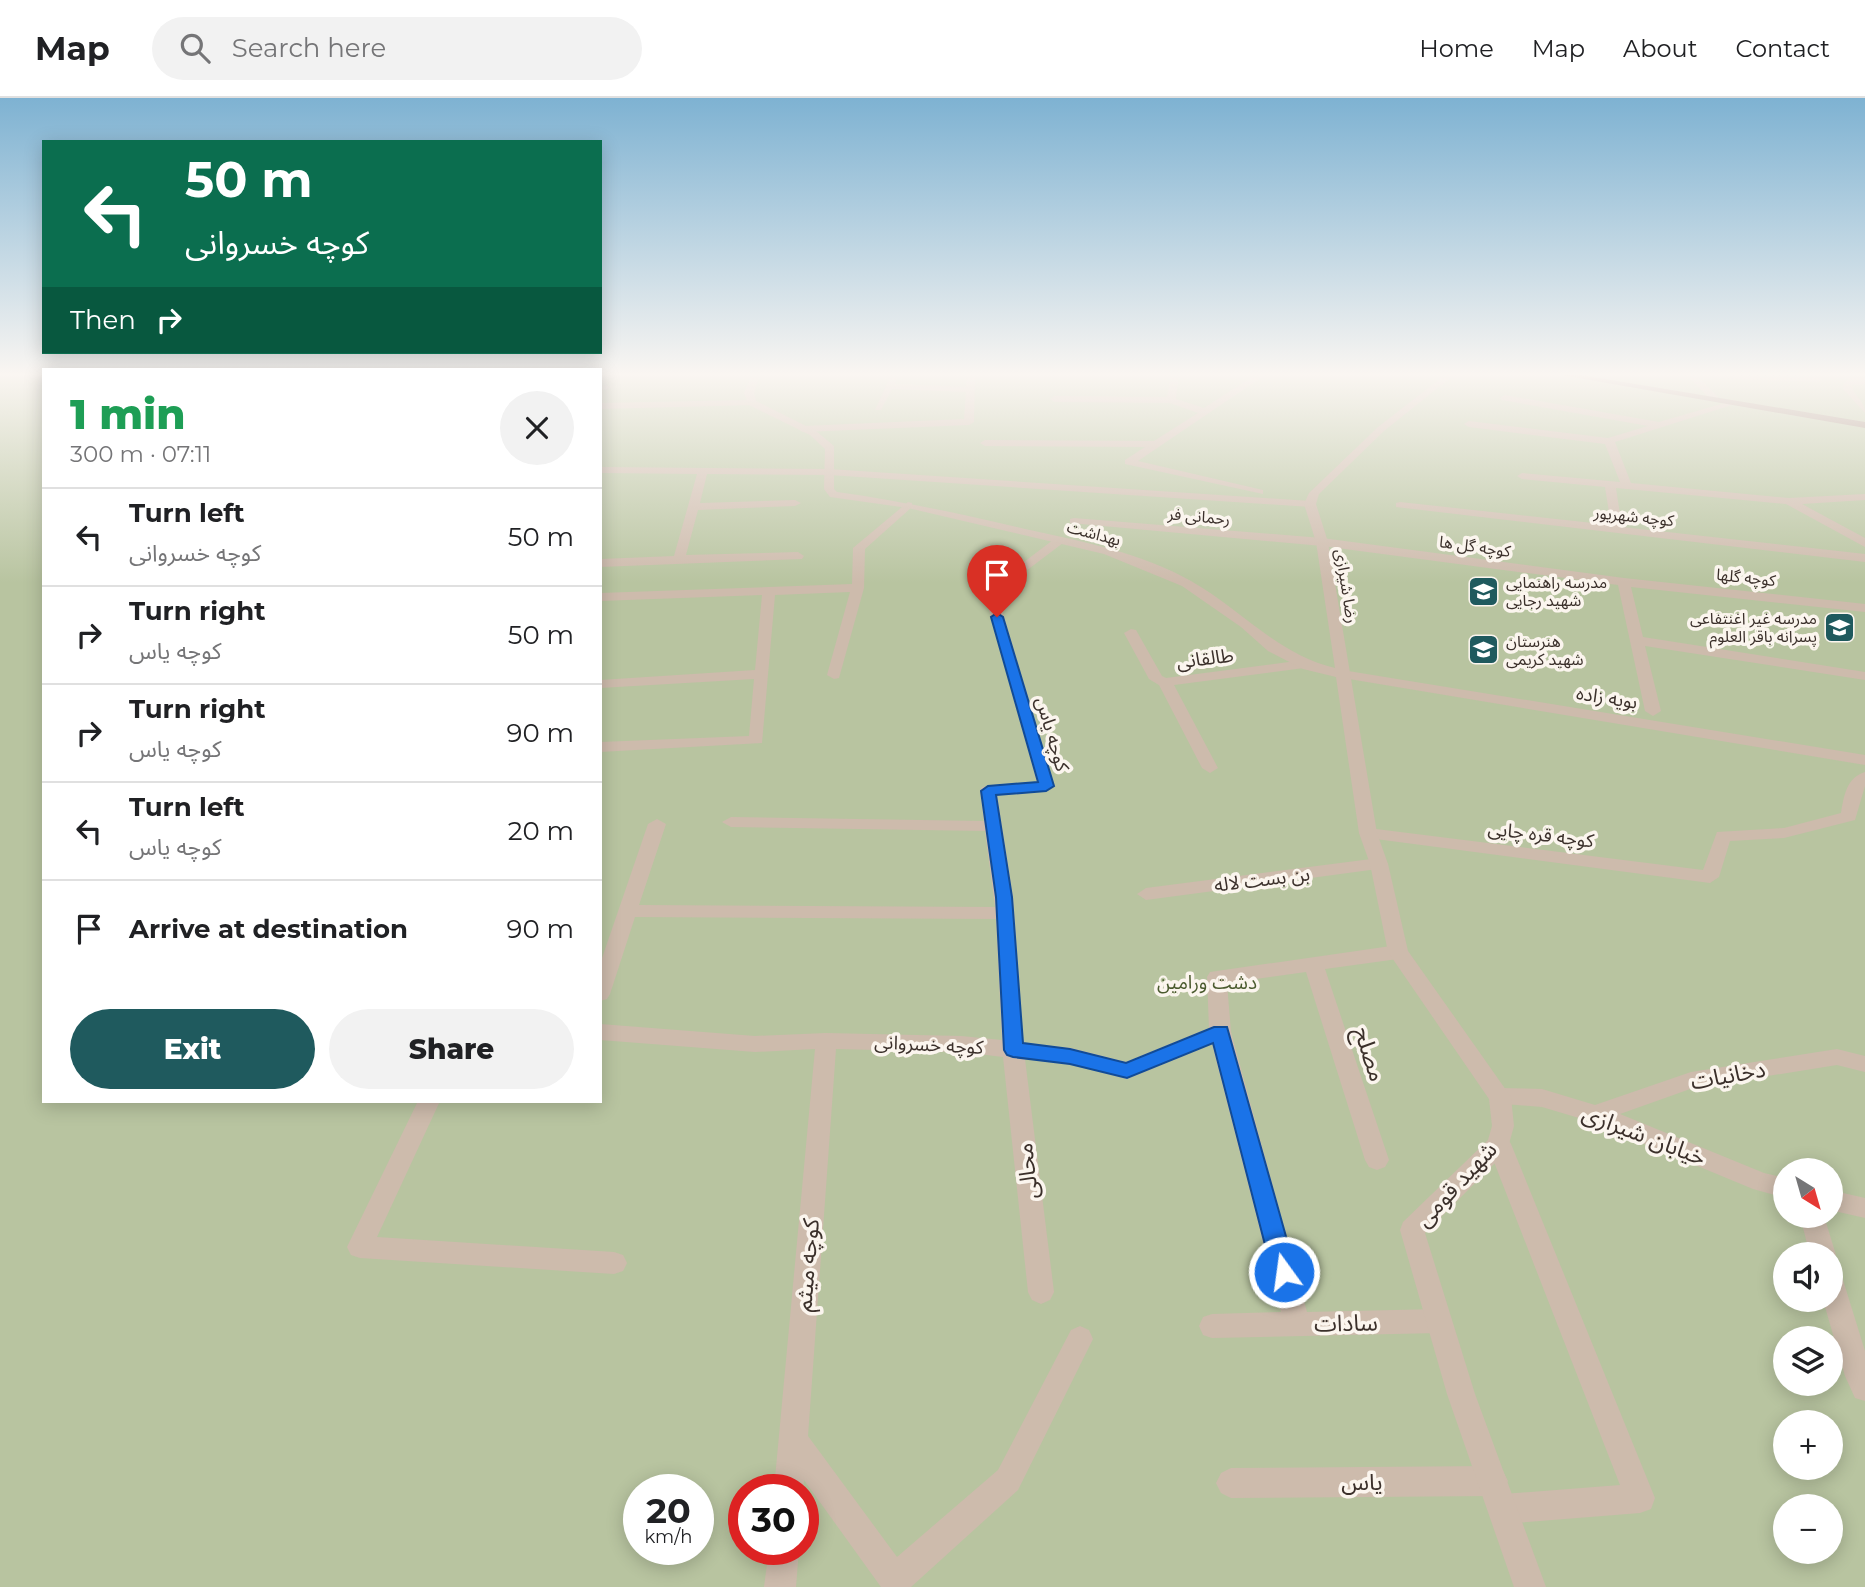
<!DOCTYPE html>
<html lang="en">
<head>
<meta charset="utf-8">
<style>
  body { margin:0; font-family:Montserrat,"Noto Sans Arabic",sans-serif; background:#f2f2f2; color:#202124; height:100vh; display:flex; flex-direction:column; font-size:26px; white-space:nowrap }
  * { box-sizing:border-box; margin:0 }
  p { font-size:23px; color:#757577 }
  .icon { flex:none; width:38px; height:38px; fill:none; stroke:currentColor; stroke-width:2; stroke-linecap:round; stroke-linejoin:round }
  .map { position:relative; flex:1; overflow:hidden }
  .details { position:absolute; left:42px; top:270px; width:560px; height:735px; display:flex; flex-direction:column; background:#fff; border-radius:0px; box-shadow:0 4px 18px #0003 }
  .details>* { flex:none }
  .banner { position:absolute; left:42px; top:42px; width:560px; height:214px; border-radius:0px; box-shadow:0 4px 18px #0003; background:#0b6e4f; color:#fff; overflow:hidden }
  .needle { width:46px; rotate:143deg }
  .controls { position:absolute; left:1773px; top:1060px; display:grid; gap:14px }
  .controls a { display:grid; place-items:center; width:70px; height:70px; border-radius:50%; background:#fff; box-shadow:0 4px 18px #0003; font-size:35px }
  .speed { position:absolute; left:623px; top:1376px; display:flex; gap:14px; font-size:35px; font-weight:700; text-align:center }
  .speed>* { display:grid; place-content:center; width:91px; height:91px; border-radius:50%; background:#fff; box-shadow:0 4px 18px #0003; line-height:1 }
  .speed small { font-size:18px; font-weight:400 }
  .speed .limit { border:10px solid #d22; background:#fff; color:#111 }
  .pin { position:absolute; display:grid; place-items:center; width:60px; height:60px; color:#fff; margin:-72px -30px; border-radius:50% 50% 50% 0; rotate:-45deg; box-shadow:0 0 7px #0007 }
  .pin .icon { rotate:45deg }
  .me { position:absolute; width:77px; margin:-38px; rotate:346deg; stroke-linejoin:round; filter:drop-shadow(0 0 5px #0008) }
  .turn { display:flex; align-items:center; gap:24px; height:147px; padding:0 28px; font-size:32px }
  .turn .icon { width:91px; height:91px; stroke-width:2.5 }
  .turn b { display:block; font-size:49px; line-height:60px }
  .then { display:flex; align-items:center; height:66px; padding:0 28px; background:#0003; gap:14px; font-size:26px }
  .round { display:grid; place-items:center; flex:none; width:74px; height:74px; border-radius:37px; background:#f2f2f2 }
  .headline { display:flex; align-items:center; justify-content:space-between; height:119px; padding:0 28px }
  h1 { font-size:42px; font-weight:800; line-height:52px; color:#1e9e55 }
  .cta { display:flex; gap:14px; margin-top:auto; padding:14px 28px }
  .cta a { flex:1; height:80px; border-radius:42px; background:#1f5a5e; color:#fff; font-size:28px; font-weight:800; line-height:80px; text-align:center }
  .cta a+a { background:#f2f2f2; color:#202124 }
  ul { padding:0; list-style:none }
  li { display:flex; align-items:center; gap:21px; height:98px; padding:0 28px; border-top:2px solid #e0e0e0 }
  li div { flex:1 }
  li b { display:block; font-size:26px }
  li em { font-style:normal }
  header { display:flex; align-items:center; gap:42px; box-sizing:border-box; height:98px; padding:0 35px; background:#fff; border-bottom:2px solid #e0e0e0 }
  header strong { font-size:33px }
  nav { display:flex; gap:38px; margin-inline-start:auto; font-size:24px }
  .search { width:490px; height:63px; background:#f2f2f2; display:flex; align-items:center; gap:18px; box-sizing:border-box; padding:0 24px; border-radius:38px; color:#757577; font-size:26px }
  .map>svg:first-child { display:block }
  .green { fill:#b8c4a0; fill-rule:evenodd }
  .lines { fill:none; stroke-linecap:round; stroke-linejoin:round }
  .minor { fill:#cdbbac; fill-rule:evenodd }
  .tertiary { fill:#cdbbac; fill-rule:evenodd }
  .secondary { fill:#a18a7d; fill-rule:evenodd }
  .route { fill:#1a73e8; stroke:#114b97; stroke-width:2 }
  .labels { text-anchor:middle; stroke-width:7; stroke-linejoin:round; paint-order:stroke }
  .far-street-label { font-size:16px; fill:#3b302b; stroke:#fbf5ee }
  .far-poi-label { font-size:16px; fill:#3b302b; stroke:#fbf5ee; text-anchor:start }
  .street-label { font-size:19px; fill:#3b302b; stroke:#fbf5ee }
  .park-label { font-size:19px; fill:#4a5a2e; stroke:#fbf5ee }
  .near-street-label { font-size:23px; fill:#3b302b; stroke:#fbf5ee }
</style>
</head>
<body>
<header>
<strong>Map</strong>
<div class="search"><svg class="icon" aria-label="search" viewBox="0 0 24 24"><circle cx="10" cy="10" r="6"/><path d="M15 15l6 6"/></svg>Search here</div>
<nav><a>Home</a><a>Map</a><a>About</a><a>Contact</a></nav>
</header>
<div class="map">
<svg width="1865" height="1489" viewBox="0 0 1865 1489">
  <rect width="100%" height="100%" fill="#f4ebe1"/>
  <!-- green -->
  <path class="green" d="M 0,277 L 44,277 L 44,1003 L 600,1003 L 600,277 L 1865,277 L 1865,1489 L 0,1489 ZM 1785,1073 L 1830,1073 L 1830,1118 L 1785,1118 ZM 1785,1157 L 1830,1157 L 1830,1202 L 1785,1202 ZM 1785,1241 L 1830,1241 L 1830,1286 L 1785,1286 ZM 1785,1325 L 1830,1325 L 1830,1370 L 1785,1370 ZM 639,1391 L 698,1391 L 698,1451 L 639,1451 ZM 744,1391 L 803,1391 L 803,1451 L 744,1451 ZM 1785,1409 L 1830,1409 L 1830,1454 L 1785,1454 Z"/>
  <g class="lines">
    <!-- minor -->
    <path class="minor" d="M 891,277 L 898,279 L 895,286 L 966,289 L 967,277 L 975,277 L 974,324 L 969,327 L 803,334 L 798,331 L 803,328 L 964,321 L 966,294 L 892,291 L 881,312 L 875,312 Z
      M 1171,277 L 1179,277 L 1176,301 L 1204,310 L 1255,277 L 1265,277 L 1138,363 L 1263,392 L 1263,396 L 1125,366 L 1125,362 L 1145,349 L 985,348 L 980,345 L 985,342 L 1154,343 L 1198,315 L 1170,305 L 1055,304 L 1050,301 L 1055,298 L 1167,299 Z
      M 1687,277 L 1696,277 L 1718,299 L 1718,303 L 1712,303 Z
      M 1716,277 L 1818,278 L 1822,281 L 1818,284 L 1720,280 Z
      M 1849,280 L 1865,280 L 1865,286 L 1852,287 C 1853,298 1865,302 1865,315 L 1843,291 L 1844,286 Z
      M 600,287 L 614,289 L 600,293 Z
      M 1505,297 L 1659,324 L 1735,302 L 1735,306 L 1615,344 L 1631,385 L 1789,400 L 1865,396 L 1865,402 L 1802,406 L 1865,440 L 1865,449 L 1786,406 L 1616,390 L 1622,429 L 1865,456 L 1865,464 L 1396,409 L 1396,405 L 1400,404 L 1611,427 L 1605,389 L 1522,381 L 1517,378 L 1522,375 L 1620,384 L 1605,346 L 1469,329 L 1464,326 L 1469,323 L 1608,340 L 1648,328 L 1502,302 L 1500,300 Z
      M 752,302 L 757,305 L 755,307 L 600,311 L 600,305 Z
      M 600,369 L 829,371 L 1310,403 L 1316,406 L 1310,409 L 829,377 L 707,376 L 700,405 L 795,402 L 801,405 L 795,408 L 698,412 L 686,457 L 798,454 L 804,458 L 802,461 L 600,469 L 600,461 L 674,458 L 697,376 L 600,375 Z
      M 908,404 L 912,405 L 912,409 L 865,451 L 864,490 L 839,580 L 834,581 L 827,577 L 850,494 L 775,497 L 762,645 L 600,654 L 600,644 L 749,638 L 754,581 L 600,590 L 600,582 L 755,572 L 762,497 L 600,503 L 600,495 L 852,486 L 853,450 Z
      M 1074,420 L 1322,440 L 1624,480 L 1865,506 L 1865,514 L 1631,489 L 1643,539 L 1865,574 L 1865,582 L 1645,548 L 1661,613 L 1653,618 L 1645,613 L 1618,487 L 1322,448 L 1070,425 L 1070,421 Z
      M 1057,439 L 1067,442 L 997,495 L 1054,688 L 1046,693 L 997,697 L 1013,799 L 1023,945 L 1071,950 L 1126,964 L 1209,930 L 1207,879 L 1210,874 L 1398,847 L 1405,849 L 1408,854 L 1405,859 L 1398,861 L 1325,871 L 1389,1062 L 1385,1069 L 1377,1072 L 1369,1069 L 1365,1062 L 1306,874 L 1227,885 L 1231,934 L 1307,1214 L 1439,1211 L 1448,1214 L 1452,1223 L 1448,1232 L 1439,1235 L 1212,1240 L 1203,1237 L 1199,1228 L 1203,1219 L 1212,1216 L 1281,1214 L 1212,946 L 1127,981 L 1071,966 L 1025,961 L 1054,1194 L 1050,1202 L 1041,1206 L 1032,1202 L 1028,1194 L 1003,959 L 961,954 L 836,951 L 808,1338 L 897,1459 L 998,1372 L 1071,1232 L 1080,1228 L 1089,1232 L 1093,1241 L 1018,1392 L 911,1489 L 881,1489 L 804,1382 L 803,1392 L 774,1391 L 815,951 L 755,954 L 600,942 L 600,926 L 755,938 L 826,935 L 961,938 L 1002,942 L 996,821 L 635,819 L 610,896 L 607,901 L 600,903 L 600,866 L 648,726 L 657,721 L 666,726 L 639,807 L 995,809 L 985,733 L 731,729 L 722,724 L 731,719 L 984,723 L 980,693 L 982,689 L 1037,684 L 984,494 Z
      M 1131,531 L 1136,532 L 1162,578 L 1166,580 L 1304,562 L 1311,566 L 1304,570 L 1174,587 L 1218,670 L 1210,675 L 1202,670 L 1159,587 L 1149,581 L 1124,535 Z
      M 1342,572 L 1865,657 L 1865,667 L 1337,579 L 1335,576 L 1337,573 Z
      M 1865,674 L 1865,688 L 1855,722 L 1784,740 L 1730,743 L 1719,779 L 1710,785 L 1368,740 L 1359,735 L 1368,730 L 1703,772 L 1717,734 L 1784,730 L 1841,715 C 1844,698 1846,680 1865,674 Z
      M 1379,760 L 1385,762 L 1388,766 L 1385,770 L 1146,802 L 1137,796 L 1146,790 Z
      M 1837,951 L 1865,958 L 1865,974 L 1837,967 L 1693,990 L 1620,1016 L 1764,1075 L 1785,1080 L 1785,1100 L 1753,1091 L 1589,1023 L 1542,1009 L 1492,1005 L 1489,999 L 1492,993 L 1500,990 L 1542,991 L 1595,1007 L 1691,974 Z
      M 418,1003 L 440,1003 L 377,1139 L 614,1154 L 623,1157 L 627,1165 L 623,1173 L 614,1176 L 360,1160 L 351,1157 L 347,1149 Z
      M 1499,1037 L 1507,1039 L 1511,1046 L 1655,1400 L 1651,1411 L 1640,1415 L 1503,1426 L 1492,1422 L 1488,1411 L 1492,1400 L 1503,1396 L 1620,1387 L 1487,1046 L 1491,1039 Z
      M 1830,1092 L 1865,1100 L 1865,1120 L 1830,1112 Z
      M 1800,1118 L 1824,1118 L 1836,1157 L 1832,1165 L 1830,1157 L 1810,1157 Z
      M 1830,1171 L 1839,1174 L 1843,1182 L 1865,1253 L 1865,1303 L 1855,1300 L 1845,1278 L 1823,1202 L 1830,1202 Z
      M 1493,1368 L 1503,1373 L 1508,1383 L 1503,1393 L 1493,1398 L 1231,1400 L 1221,1395 L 1216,1385 L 1221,1375 L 1231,1370 Z
      M 769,1451 L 799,1451 L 796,1489 L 764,1489 Z"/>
    <!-- tertiary -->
    <path class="tertiary" d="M 752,277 L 760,277 L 754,295 L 756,303 L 816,333 L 834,348 L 834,391 L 837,394 C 903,403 966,417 1030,432 C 1084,444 1142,455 1191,483 C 1241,511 1278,557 1335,570 L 1316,444 L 1304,406 L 1309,395 L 1378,329 L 1445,277 L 1454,277 L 1384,333 L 1319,396 L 1316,406 L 1328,444 L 1377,735 L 1388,766 L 1408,853 L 1511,999 L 1514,1028 L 1507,1053 L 1425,1135 L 1475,1296 L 1546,1489 L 1514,1489 L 1447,1296 L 1400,1132 L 1403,1124 L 1488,1042 L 1492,1028 L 1489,1001 L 1388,854 L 1370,766 L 1359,735 L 1336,579 L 1303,571 L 1268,553 L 1241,529 L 1182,488 L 1104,456 L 908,410 L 830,399 L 824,391 L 825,351 L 810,337 L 749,307 L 744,295 Z"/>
    <!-- secondary -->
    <path class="secondary" d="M 1561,277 L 1581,277 L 1865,324 L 1865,330 Z"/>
  </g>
  <!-- sky -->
  <linearGradient id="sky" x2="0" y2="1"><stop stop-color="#7eb2d2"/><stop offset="0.57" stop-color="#faf6f2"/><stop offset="1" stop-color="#faf6f2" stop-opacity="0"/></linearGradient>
  <rect width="1865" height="485" fill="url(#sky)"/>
  <!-- route -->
  <path class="route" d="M 997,515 L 1003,519 L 1054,688 L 1046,693 L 996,697 L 1012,799 L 1023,945 L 1070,951 L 1126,965 L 1214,929 L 1227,929 L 1296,1174 L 1292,1181 L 1284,1184 L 1276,1181 L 1272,1174 L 1213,945 L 1127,980 L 1070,966 L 1013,959 L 1007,957 L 1004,952 L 996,799 L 981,693 L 988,688 L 1038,684 L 991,519 Z"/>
  <!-- icons -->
  <defs>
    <symbol id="school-square" viewBox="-11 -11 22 22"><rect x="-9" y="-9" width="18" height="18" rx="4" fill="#1f5a5e" stroke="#fbf5ee"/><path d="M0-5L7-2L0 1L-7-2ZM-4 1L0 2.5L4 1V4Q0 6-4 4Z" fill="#fff"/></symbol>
  </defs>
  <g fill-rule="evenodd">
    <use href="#school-square" x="1466" y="476" width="35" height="35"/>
    <use href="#school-square" x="1822" y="512" width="35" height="35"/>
    <use href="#school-square" x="1466" y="534" width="35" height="35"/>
  </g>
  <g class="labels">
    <!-- far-street labels -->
    <g class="far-street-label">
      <text transform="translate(1199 418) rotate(5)" y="6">رحمانی فر</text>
      <text transform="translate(1634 418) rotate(6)" y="6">کوچه شهریور</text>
      <text transform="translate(1094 435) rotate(15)" y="6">بهداشت</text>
      <text transform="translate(1475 448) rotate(8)" y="6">کوچه گل ها</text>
      <text transform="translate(1746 479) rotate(6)" y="6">کوچه گلها</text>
      <text transform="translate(1347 488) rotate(81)" y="6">رضا شیرازی</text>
    </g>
    <!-- far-poi labels -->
    <g class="far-poi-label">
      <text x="1506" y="490">مدرسه راهنمایی<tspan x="1506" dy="18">شهید رجایی</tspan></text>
      <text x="1817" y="526" text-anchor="end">مدرسه غیر اغنتفاعی<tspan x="1817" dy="18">پسرانه باقر العلوم</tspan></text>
      <text x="1506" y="549">هنرستان<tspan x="1506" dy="18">شهید کریمی</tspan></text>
    </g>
    <!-- street labels -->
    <g class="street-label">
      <text transform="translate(1205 560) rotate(-7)" y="7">طالقانی</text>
      <text transform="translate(1607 599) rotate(9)" y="7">بویه زاده</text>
      <text transform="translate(1053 636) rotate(74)" y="7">کوچه یاس</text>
      <text transform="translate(1541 736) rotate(7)" y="7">کوچه قره چایی</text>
      <text transform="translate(1262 781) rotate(-7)" y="7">بن بست لاله</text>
      <text transform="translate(929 946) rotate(3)" y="7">کوچه خسروانی</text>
    </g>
    <!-- park labels -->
    <g class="park-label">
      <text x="1207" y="891">دشت ورامین</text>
    </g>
    <!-- near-street labels -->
    <g class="near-street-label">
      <text transform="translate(1370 956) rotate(72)" y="8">مصلح</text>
      <text transform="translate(1728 977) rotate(-10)" y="8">دخانیات</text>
      <text transform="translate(1644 1037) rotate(21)" y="8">خیابان شیرازی</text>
      <text transform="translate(1027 1073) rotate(-96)" y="8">محالی</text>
      <text transform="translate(1456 1086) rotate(-47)" y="8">شهید قومی</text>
      <text transform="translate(807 1167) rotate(-85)" y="8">کوچه میثم</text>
      <text transform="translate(1346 1225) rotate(-1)" y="8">سادات</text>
      <text x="1362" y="1392">یاس</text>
    </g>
  </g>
</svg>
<div class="controls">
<a><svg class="needle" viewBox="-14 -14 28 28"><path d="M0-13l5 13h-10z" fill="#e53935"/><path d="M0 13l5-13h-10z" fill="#757577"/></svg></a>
<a><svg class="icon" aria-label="sound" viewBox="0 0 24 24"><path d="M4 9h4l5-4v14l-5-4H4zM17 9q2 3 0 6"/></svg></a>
<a><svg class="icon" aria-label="layers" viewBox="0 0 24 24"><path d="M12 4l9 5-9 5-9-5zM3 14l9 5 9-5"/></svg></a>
<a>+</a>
<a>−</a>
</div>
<div class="speed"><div>20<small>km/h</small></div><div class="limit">30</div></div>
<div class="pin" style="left:997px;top:519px;background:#d93025"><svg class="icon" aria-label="arrive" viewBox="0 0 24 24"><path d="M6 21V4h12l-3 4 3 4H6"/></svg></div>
<svg class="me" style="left:1284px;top:1174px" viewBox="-20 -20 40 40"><circle r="17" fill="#1a73e8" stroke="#fff" stroke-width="3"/><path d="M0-11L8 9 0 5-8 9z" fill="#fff"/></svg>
<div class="banner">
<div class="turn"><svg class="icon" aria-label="left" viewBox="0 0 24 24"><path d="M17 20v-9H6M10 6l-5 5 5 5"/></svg><div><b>50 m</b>کوچه خسروانی</div></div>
<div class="then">Then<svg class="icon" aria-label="right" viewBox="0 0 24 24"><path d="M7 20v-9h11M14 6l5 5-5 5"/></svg></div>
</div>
<section class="details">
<div class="headline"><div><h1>1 min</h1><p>300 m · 07:11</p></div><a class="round"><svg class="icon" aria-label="close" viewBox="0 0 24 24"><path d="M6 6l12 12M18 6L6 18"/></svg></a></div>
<ul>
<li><svg class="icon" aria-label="left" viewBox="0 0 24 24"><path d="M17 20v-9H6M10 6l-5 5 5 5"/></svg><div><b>Turn left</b><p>کوچه خسروانی</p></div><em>50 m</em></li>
<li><svg class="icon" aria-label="right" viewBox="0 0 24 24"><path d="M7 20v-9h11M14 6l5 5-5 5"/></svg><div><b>Turn right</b><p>کوچه یاس</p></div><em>50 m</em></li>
<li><svg class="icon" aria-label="right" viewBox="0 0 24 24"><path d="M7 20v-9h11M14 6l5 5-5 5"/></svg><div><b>Turn right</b><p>کوچه یاس</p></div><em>90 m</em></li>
<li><svg class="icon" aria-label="left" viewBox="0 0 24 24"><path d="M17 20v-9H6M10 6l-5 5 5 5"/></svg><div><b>Turn left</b><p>کوچه یاس</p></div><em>20 m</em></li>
<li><svg class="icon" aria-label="arrive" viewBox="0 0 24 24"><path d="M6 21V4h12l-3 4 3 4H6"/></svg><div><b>Arrive at destination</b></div><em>90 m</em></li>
</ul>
<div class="cta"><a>Exit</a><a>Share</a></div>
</section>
</div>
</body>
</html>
